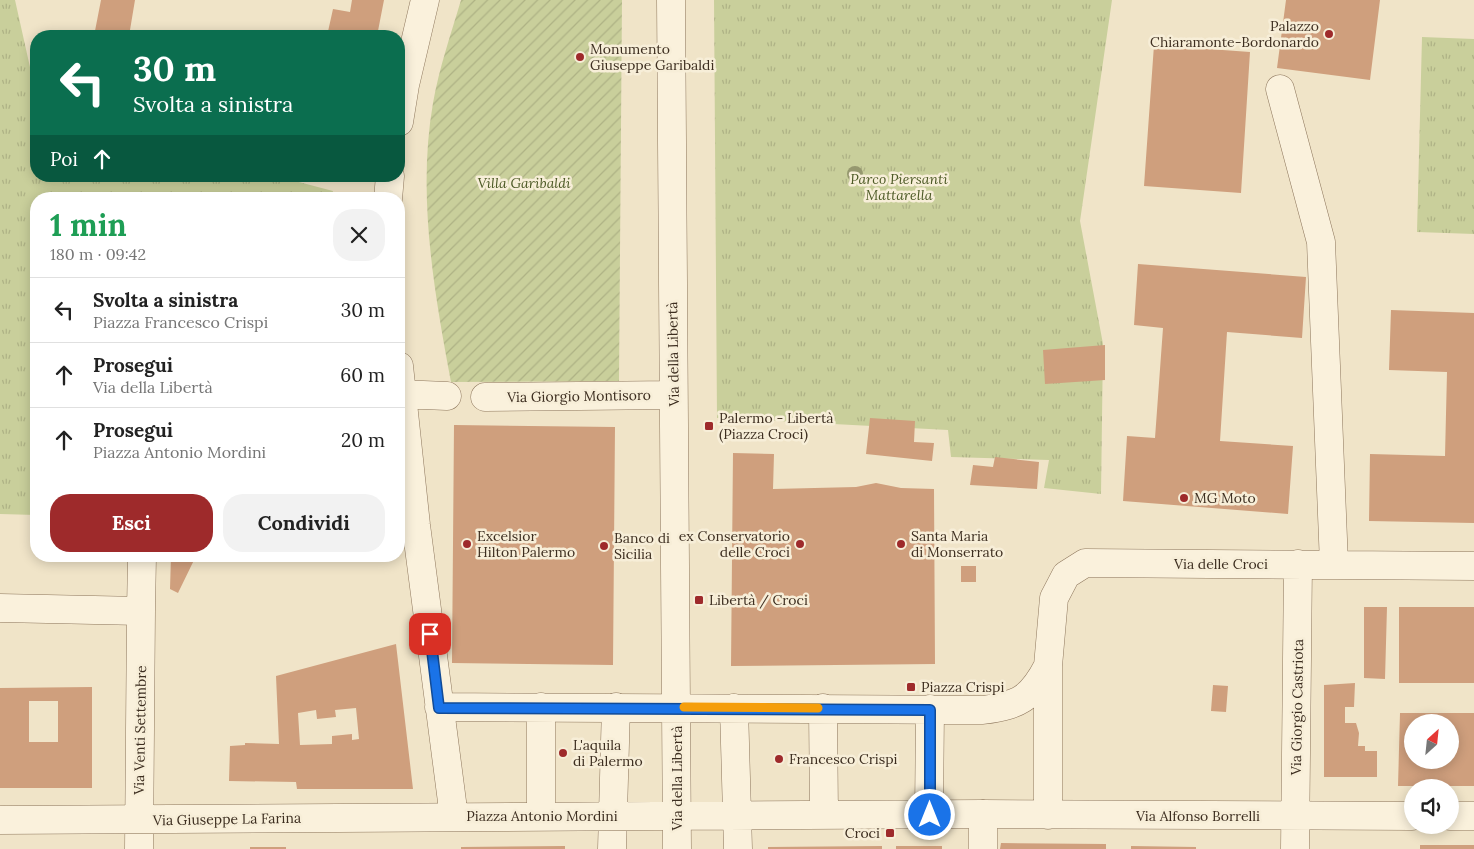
<!DOCTYPE html>
<html lang="it">
<head>
<meta charset="utf-8">
<style>
  body { margin:0; font-family:Lora,serif; background:#f2f2f2; color:#222; height:100vh; display:flex; flex-direction:column; font-size:19px; white-space:nowrap }
  * { box-sizing:border-box; margin:0 }
  p { font-size:16px; color:#767676 }
  .icon { flex:none; width:28px; height:28px; fill:none; stroke:currentColor; stroke-width:2; stroke-linecap:round; stroke-linejoin:round }
  .map { position:relative; flex:1; overflow:hidden }
  .panel { position:absolute; left:30px; top:192px; width:375px; height:370px; display:flex; flex-direction:column; background:#fff; border-radius:20px; box-shadow:0 2px 12px #0003 }
  .panel>* { flex:none }
  .banner { position:absolute; left:30px; top:30px; width:375px; height:152px; border-radius:20px; box-shadow:0 2px 12px #0003; background:#0b6e4f; color:#fff; overflow:hidden }
  .needle { width:32px; rotate:27deg }
  .controls { position:absolute; left:1404px; top:714px; display:grid; gap:10px }
  .controls a { display:grid; place-items:center; width:55px; height:55px; border-radius:50%; background:#fff; box-shadow:0 2px 12px #0003; font-size:25px }
  .pin { position:absolute; display:grid; place-items:center; width:42px; height:42px; color:#fff; margin:-21px; border-radius:10px; box-shadow:0 2px 8px #0006 }
  .me { position:absolute; width:55px; margin:-28px; rotate:0deg; stroke-linejoin:round; filter:drop-shadow(0 0 4px #0008) }
  .turn { display:flex; align-items:center; gap:18px; height:105px; padding:0 20px; font-size:22px }
  .turn .icon { width:65px; height:65px; stroke-width:2.5 }
  .turn b { display:block; font-size:35px; line-height:42px }
  .then { display:flex; align-items:center; height:48px; padding:0 20px; background:#0003; gap:10px; font-size:19px }
  .round { display:grid; place-items:center; flex:none; width:52px; height:52px; border-radius:20px; background:#f2f2f2 }
  .headline { display:flex; align-items:center; justify-content:space-between; height:85px; padding:0 20px }
  h1 { font-size:30px; font-weight:800; line-height:38px; color:#1e9e55 }
  .cta { display:flex; gap:10px; margin-top:auto; padding:10px 20px }
  .cta a { flex:1; height:58px; border-radius:20px; background:#9e2a2b; color:#fff; font-size:20px; font-weight:800; line-height:58px; text-align:center }
  .cta a+a { background:#f2f2f2; color:#222 }
  ul { padding:0; list-style:none }
  li { display:flex; align-items:center; gap:15px; height:65px; padding:0 20px; border-top:1px solid #e0e0e0 }
  li div { flex:1 }
  li b { display:block; font-size:19px }
  li em { font-style:normal }
  .map>svg:first-child { display:block }
  .park { fill:url(#park-tufts) }
  .garden { fill:url(#garden-furrows) }
  .building { fill:#cf9f7d; fill-rule:evenodd }
  .lines { fill:none; stroke-linecap:round; stroke-linejoin:round }
  .minor-casing { stroke:#8d765c; stroke-width:29 }
  .minor { stroke:#faf1dc; stroke-width:28 }
  .tree { fill:#96986f }
  .route-casing { stroke:#114b97; stroke-width:12 }
  .route { stroke:#1a73e8; stroke-width:9 }
  .slow { stroke:#f59e0b; stroke-width:9 }
  .poi-dot { fill:#9e2a2b; stroke:#f7eed8; stroke-width:2 }
  .labels { text-anchor:middle; stroke-width:5; stroke-linejoin:round; paint-order:stroke }
  .poi-label { font-size:14px; fill:#3d2e20; stroke:#f7eed8; text-anchor:start }
  .park-label { font-size:14px; font-style:italic; fill:#4d5a26; stroke:#f7eed8 }
  .street-label { font-size:14px; fill:#3d2e20; stroke:#f7eed8 }
</style>
</head>
<body>
<div class="map">
<svg width="1474" height="849" viewBox="0 0 1474 849">
  <defs>
    <pattern id="park-tufts" width="24" height="20" patternUnits="userSpaceOnUse" patternTransform="scale(1.25)"><rect width="24" height="20" fill="#c9cf9b"/><path d="M3 7l-1-3M5 7V3M7 7l1-3M15 17l-1-3M17 17v-4M19 17l1-3" fill="none" stroke="#aeb285"/></pattern>
    <pattern id="garden-furrows" width="10" height="10" patternUnits="userSpaceOnUse" patternTransform="scale(1.25)"><rect width="10" height="10" fill="#c9cf9b"/><path d="M-1 1l2-2M0 10L10 0M9 11l2-2" fill="none" stroke="#aeb285"/></pattern>
  </defs>
  <rect width="100%" height="100%" fill="#f0e4c8"/>
  <!-- park -->
  <path class="park" d="M 0,0 L 15,0 L 36,94 L 36,176 L 276,176 L 333,191 L 331,199 L 36,199 L 36,515 L 0,514 Z
    M 714,0 L 1112,0 L 1080,221 L 1103,344 L 1101,494 L 1044,488 L 1049,460 L 951,457 L 948,430 L 717,418 Z
    M 1422,37 L 1474,39 L 1474,234 L 1417,232 Z"/>
  <!-- garden -->
  <path class="garden" d="M 461,0 L 622,0 L 619,381 L 451,382 C 434,291 417,195 433,103 C 439,68 451,34 461,0 Z"/>
  <!-- building -->
  <path class="building" d="M 101,0 L 135,0 L 129,36 L 94,36 Z
    M 352,0 L 384,0 L 377,36 L 327,36 L 333,9 L 350,12 Z
    M 1286,0 L 1380,0 L 1370,80 L 1277,68 Z
    M 1154,45 L 1250,52 L 1241,193 L 1144,186 Z
    M 1138,264 L 1306,277 L 1302,338 L 1227,332 L 1220,441 L 1293,446 L 1288,514 L 1123,501 L 1127,436 L 1155,438 L 1163,328 L 1134,325 Z
    M 1391,310 L 1474,313 L 1474,523 L 1369,521 L 1370,454 L 1445,456 L 1447,372 L 1389,370 Z
    M 1105,345 L 1105,380 L 1045,384 L 1043,350 Z
    M 870,418 L 915,421 L 914,442 L 934,443 L 932,461 L 866,454 Z
    M 454,425 L 615,427 L 613,665 L 452,663 Z
    M 733,453 L 774,454 L 773,489 L 856,487 L 876,483 L 901,488 L 934,489 L 935,664 L 731,666 Z
    M 995,457 L 1039,462 L 1037,489 L 970,485 L 973,465 L 993,467 Z
    M 171,556 L 196,556 L 178,593 L 170,589 Z
    M 961,566 L 976,566 L 976,582 L 961,582 Z
    M 1364,607 L 1387,607 L 1385,679 L 1364,678 Z
    M 1399,607 L 1474,607 L 1474,683 L 1399,683 Z
    M 396,644 L 413,789 L 297,789 L 296,782 L 229,781 L 230,746 L 245,745 L 245,743 L 279,744 L 276,676 ZM 356,708 L 359,739 L 352,740 L 352,734 L 332,736 L 332,744 L 300,745 L 298,713 L 316,710 L 317,719 L 336,717 L 335,710 Z
    M 1355,683 L 1354,707 L 1345,707 L 1345,723 L 1356,723 L 1359,733 L 1358,746 L 1365,746 L 1365,751 L 1377,751 L 1377,777 L 1324,777 L 1324,685 Z
    M 1213,685 L 1228,686 L 1226,712 L 1211,711 Z
    M 92,687 L 92,788 L 0,788 L 0,688 ZM 29,701 L 58,701 L 58,742 L 29,742 Z
    M 1400,713 L 1474,713 L 1474,786 L 1398,786 ZM 1412,722 L 1450,722 L 1450,760 L 1412,760 Z
    M 1001,843 L 1106,844 L 1106,849 L 1000,849 Z
    M 1420,845 L 1474,845 L 1474,849 L 1420,849 Z
    M 565,846 L 565,849 L 461,849 L 461,847 Z
    M 882,846 L 882,849 L 768,849 L 768,847 Z
    M 896,846 L 942,846 L 942,849 L 896,849 Z
    M 1131,846 L 1196,847 L 1196,849 L 1131,849 Z
    M 250,847 L 286,847 L 286,849 L 250,849 Z"/>
  <g class="lines">
    <defs>
      <path id="minor" d="M 671,0 L 677,849
        M 1280,89 L 1321,242 L 1334,564
        M 399,122 L 405,85 L 425,0
        M 388,199 L 390,176
        M 399,366 L 416,525 L 454,817
        M 399,394 L 447,396
        M 485,397 L 673,395
        M 0,608 L 141,611 L 142,556
        M 439,707 L 983,710 C 1019,705 1031,699 1048,666
        M 541,707 L 541,816
        M 734,708 L 738,849
        M 823,708 L 824,815
        M 929,815 L 930,709
        M 1048,815 L 1048,666 L 1054,598 L 1066,575 L 1085,563 L 1474,566
        M 1450,816 L 1474,816
        M 0,820 L 983,814 L 1412,816
        M 139,849 L 141,611
        M 612,849 L 616,707
        M 983,849 L 983,814
        M 1295,849 L 1298,564"/>
    </defs>
    <!-- minor casing -->
    <use href="#minor" class="minor-casing"/>
    <!-- minor -->
    <use href="#minor" class="minor"/>
  </g>
  <!-- trees -->
  <circle class="tree" cx="855" cy="174" r="8"/>
  <g class="lines">
    <defs>
      <path id="route" d="M 430,634 L 439,708 L 930,710 L 930,815"/>
    </defs>
    <!-- route casing -->
    <use href="#route" class="route-casing"/>
    <!-- route -->
    <use href="#route" class="route"/>
    <!-- slow -->
    <path class="slow" d="M 684,707 L 818,708"/>
  </g>
  <!-- markers -->
  <g class="poi-dot">
    <circle cx="1329" cy="34" r="5"/>
    <circle cx="580" cy="57" r="5"/>
    <rect x="704" y="421" width="10" height="10" rx="2.5"/>
    <circle cx="1184" cy="498" r="5"/>
    <circle cx="467" cy="544" r="5"/>
    <circle cx="800" cy="544" r="5"/>
    <circle cx="901" cy="544" r="5"/>
    <circle cx="604" cy="546" r="5"/>
    <rect x="694" y="595" width="10" height="10" rx="2.5"/>
    <rect x="906" y="682" width="10" height="10" rx="2.5"/>
    <circle cx="563" cy="753" r="5"/>
    <circle cx="779" cy="759" r="5"/>
    <rect x="885" y="828" width="10" height="10" rx="2.5"/>
  </g>
  <g class="labels">
    <!-- poi labels -->
    <g class="poi-label">
      <text x="1319" y="31" text-anchor="end">Palazzo<tspan x="1319" dy="16">Chiaramonte-Bordonardo</tspan></text>
      <text x="590" y="54">Monumento<tspan x="590" dy="16">Giuseppe Garibaldi</tspan></text>
      <text x="719" y="423">Palermo - Libertà<tspan x="719" dy="16">(Piazza Croci)</tspan></text>
      <text x="1194" y="503">MG Moto</text>
      <text x="477" y="541">Excelsior<tspan x="477" dy="16">Hilton Palermo</tspan></text>
      <text x="790" y="541" text-anchor="end">ex Conservatorio<tspan x="790" dy="16">delle Croci</tspan></text>
      <text x="911" y="541">Santa Maria<tspan x="911" dy="16">di Monserrato</tspan></text>
      <text x="614" y="543">Banco di<tspan x="614" dy="16">Sicilia</tspan></text>
      <text x="709" y="605">Libertà / Croci</text>
      <text x="921" y="692">Piazza Crispi</text>
      <text x="573" y="750">L'aquila<tspan x="573" dy="16">di Palermo</tspan></text>
      <text x="789" y="764">Francesco Crispi</text>
      <text x="880" y="838" text-anchor="end">Croci</text>
    </g>
    <!-- park labels -->
    <g class="park-label">
      <text x="899" y="184">Parco Piersanti<tspan x="899" dy="16">Mattarella</tspan></text>
      <text x="524" y="188">Villa Garibaldi</text>
    </g>
    <!-- street labels -->
    <g class="street-label">
      <text transform="translate(673 354) rotate(-91)" y="5">Via della Libertà</text>
      <text transform="translate(579 396) rotate(-1)" y="5">Via Giorgio Montisoro</text>
      <text x="1221" y="569">Via delle Croci</text>
      <text transform="translate(1297 707) rotate(-89)" y="5">Via Giorgio Castriota</text>
      <text transform="translate(140 730) rotate(-89)" y="5">Via Venti Settembre</text>
      <text transform="translate(677 778) rotate(-90)" y="5">Via della Libertà</text>
      <text x="542" y="821">Piazza Antonio Mordini</text>
      <text x="1198" y="821">Via Alfonso Borrelli</text>
      <text transform="translate(227 819) rotate(-1)" y="5">Via Giuseppe La Farina</text>
    </g>
  </g>
</svg>
<div class="controls">
<a><svg class="needle" viewBox="-14 -14 28 28"><path d="M0-13l5 13h-10z" fill="#e53935"/><path d="M0 13l5-13h-10z" fill="#767676"/></svg></a>
<a><svg class="icon" aria-label="sound" viewBox="0 0 24 24"><path d="M4 9h4l5-4v14l-5-4H4zM17 9q2 3 0 6"/></svg></a>
</div>
<div class="pin" style="left:430px;top:634px;background:#d93025"><svg class="icon" aria-label="arrive" viewBox="0 0 24 24"><path d="M6 21V4h12l-3 4 3 4H6"/></svg></div>
<svg class="me" style="left:930px;top:815px" viewBox="-20 -20 40 40"><circle r="17" fill="#1a73e8" stroke="#fff" stroke-width="3"/><path d="M0-11L8 9 0 5-8 9z" fill="#fff"/></svg>
<div class="banner">
<div class="turn"><svg class="icon" aria-label="left" viewBox="0 0 24 24"><path d="M17 20v-9H6M10 6l-5 5 5 5"/></svg><div><b>30 m</b>Svolta a sinistra</div></div>
<div class="then">Poi<svg class="icon" aria-label="ahead" viewBox="0 0 24 24"><path d="M12 20V5M6 11l6-6 6 6"/></svg></div>
</div>
<section class="panel">
<div class="headline"><div><h1>1 min</h1><p>180 m · 09:42</p></div><a class="round"><svg class="icon" aria-label="close" viewBox="0 0 24 24"><path d="M6 6l12 12M18 6L6 18"/></svg></a></div>
<ul>
<li><svg class="icon" aria-label="left" viewBox="0 0 24 24"><path d="M17 20v-9H6M10 6l-5 5 5 5"/></svg><div><b>Svolta a sinistra</b><p>Piazza Francesco Crispi</p></div><em>30 m</em></li>
<li><svg class="icon" aria-label="ahead" viewBox="0 0 24 24"><path d="M12 20V5M6 11l6-6 6 6"/></svg><div><b>Prosegui</b><p>Via della Libertà</p></div><em>60 m</em></li>
<li><svg class="icon" aria-label="ahead" viewBox="0 0 24 24"><path d="M12 20V5M6 11l6-6 6 6"/></svg><div><b>Prosegui</b><p>Piazza Antonio Mordini</p></div><em>20 m</em></li>
</ul>
<div class="cta"><a>Esci</a><a>Condividi</a></div>
</section>
</div>
</body>
</html>
